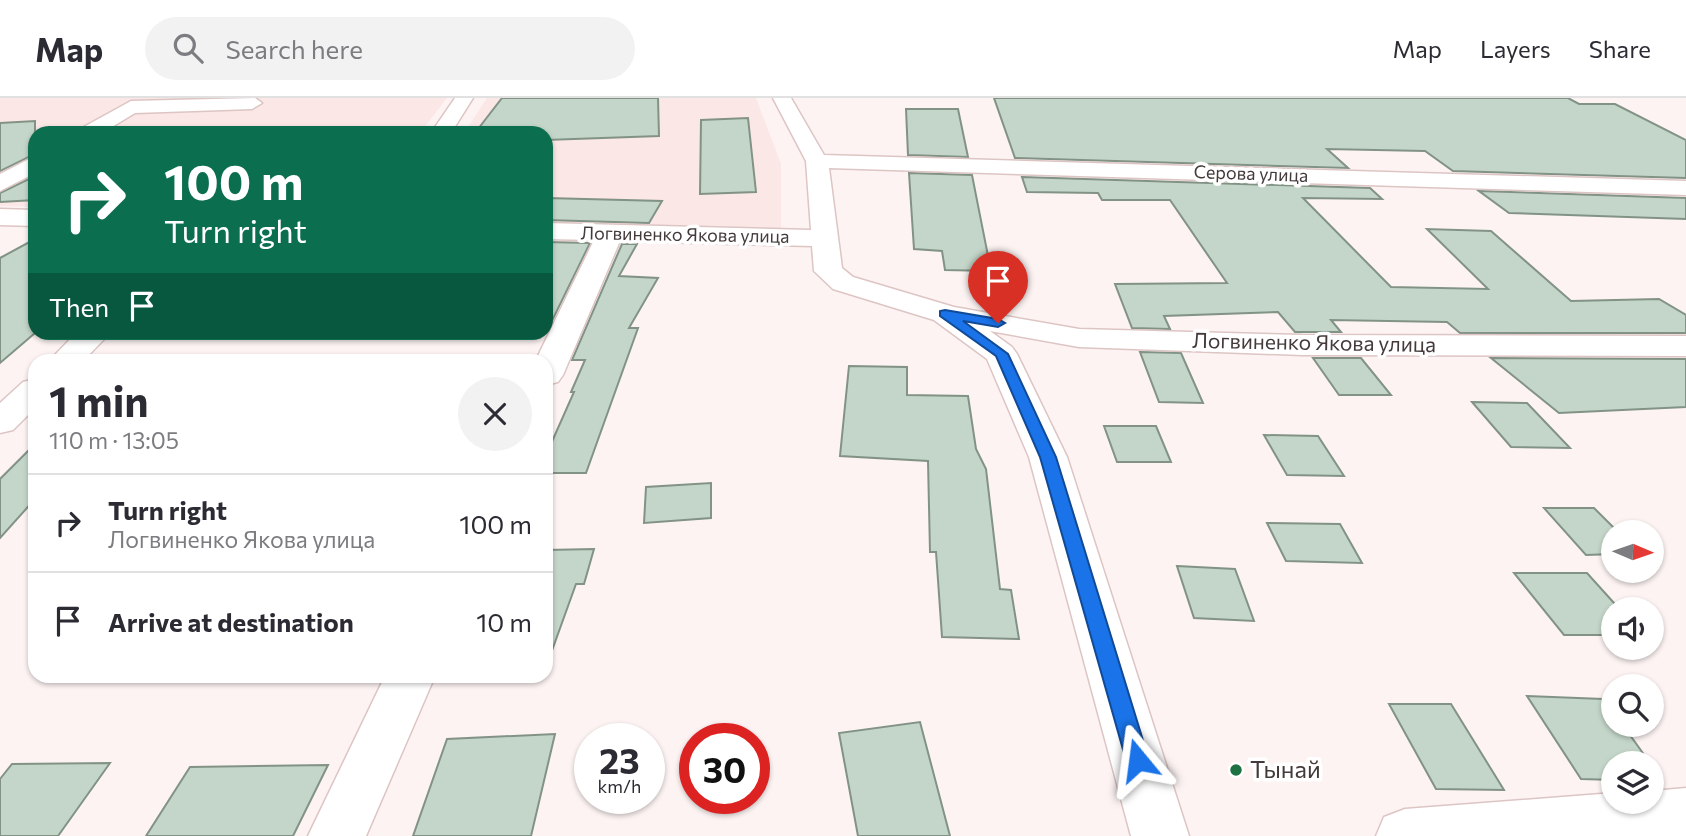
<!DOCTYPE html>
<html lang="en">
<head>
<meta charset="utf-8">
<style>
  body { margin:0; font-family:Commissioner,sans-serif; background:#f2f2f3; color:#2b2b33; height:100vh; display:flex; flex-direction:column; font-size:26px; white-space:nowrap }
  * { box-sizing:border-box; margin:0 }
  p { font-size:23px; color:#7c7c81 }
  .icon { flex:none; width:38px; height:38px; fill:none; stroke:currentColor; stroke-width:2; stroke-linecap:round; stroke-linejoin:round }
  .map { position:relative; flex:1; overflow:hidden }
  .panel { position:absolute; left:28px; top:256px; width:525px; height:329px; display:flex; flex-direction:column; background:#fff; border-radius:21px; box-shadow:0 2px 5px #0004 }
  .panel>* { flex:none }
  .hud { position:absolute; left:28px; top:28px; width:525px; height:214px; border-radius:21px; box-shadow:0 2px 5px #0004; background:#0b6e4f; color:#fff; overflow:hidden }
  .needle { width:46px; rotate:92deg }
  .tools { position:absolute; left:1601px; top:422px; display:grid; gap:14px }
  .tools a { display:grid; place-items:center; width:63px; height:63px; border-radius:50%; background:#fff; box-shadow:0 2px 5px #0004; font-size:35px }
  .speed { position:absolute; left:574px; top:625px; display:flex; gap:14px; font-size:35px; font-weight:700; text-align:center }
  .speed>* { display:grid; place-content:center; width:91px; height:91px; border-radius:50%; background:#fff; box-shadow:0 2px 5px #0004; line-height:1 }
  .speed small { font-size:18px; font-weight:400 }
  .speed .limit { border:10px solid #d22; background:#fff; color:#111 }
  .pin { position:absolute; display:grid; place-items:center; width:60px; height:60px; color:#fff; margin:-72px -30px; border-radius:50% 50% 50% 0; rotate:-45deg; box-shadow:0 0 7px #0007 }
  .pin .icon { rotate:45deg }
  .me { position:absolute; width:77px; margin:-38px; rotate:344deg; stroke-linejoin:round; filter:drop-shadow(0 0 5px #0008) }
  .turn { display:flex; align-items:center; gap:24px; height:147px; padding:0 21px; font-size:32px }
  .turn .icon { width:91px; height:91px; stroke-width:2.5 }
  .turn b { display:block; font-size:49px; line-height:60px }
  .then { display:flex; align-items:center; height:66px; padding:0 21px; background:#0003; gap:14px; font-size:26px }
  .round { display:grid; place-items:center; flex:none; width:74px; height:74px; border-radius:37px; background:#f2f2f3 }
  .summary { display:flex; align-items:center; justify-content:space-between; height:119px; padding:0 21px }
  h1 { font-size:42px; font-weight:700; line-height:52px }
  ul { padding:0; list-style:none }
  li { display:flex; align-items:center; gap:21px; height:98px; padding:0 21px; border-top:2px solid #e1e1e2 }
  li div { flex:1 }
  li b { display:block; font-size:26px }
  li em { font-style:normal }
  header { display:flex; align-items:center; gap:42px; box-sizing:border-box; height:98px; padding:0 35px; background:#fff; border-bottom:2px solid #e1e1e2 }
  header strong { font-size:33px }
  nav { display:flex; gap:38px; margin-inline-start:auto; font-size:24px }
  .search { width:490px; height:63px; background:#f2f2f3; display:flex; align-items:center; gap:18px; box-sizing:border-box; padding:0 24px; border-radius:38px; color:#7c7c81; font-size:26px }
  .map>svg:first-child { display:block }
  .built { fill:#fbe7e6 }
  .building { fill:#c4d6c9; stroke:#829386; stroke-width:2 }
  .lines { fill:none; stroke-linecap:round; stroke-linejoin:round }
  .street-casing { stroke:#ddc5c4; stroke-width:3 }
  .street { fill:#fff; fill-rule:evenodd }
  .route { fill:#1a73e8; stroke:#114b97; stroke-width:2 }
  .poi-dot { fill:#1d7143; stroke:#fff; stroke-width:2.5 }
  .labels { text-anchor:middle; stroke-width:7; stroke-linejoin:round; paint-order:stroke }
  .far-street-label { font-size:18px; fill:#443a3a; stroke:#fff }
  .street-label { font-size:21px; fill:#443a3a; stroke:#fff }
  .near-poi-label { font-size:24px; fill:#443a3a; stroke:#fff; text-anchor:start }
</style>
</head>
<body>
<header>
<strong>Map</strong>
<div class="search"><svg class="icon" aria-label="search" viewBox="0 0 24 24"><circle cx="10" cy="10" r="6"/><path d="M15 15l6 6"/></svg>Search here</div>
<nav><a>Map</a><a>Layers</a><a>Share</a></nav>
</header>
<div class="map">
<svg width="1686" height="738" viewBox="0 0 1686 738">
  <rect width="100%" height="100%" fill="#fdf3f3"/>
  <!-- built -->
  <path class="built" d="M 0,0 L 447,0 L 420,35 L 35,35 L 35,109 L 0,108 Z
    M 487,0 L 756,0 L 781,66 L 781,131 L 546,126 L 546,35 L 464,35 Z"/>
  <!-- building -->
  <path class="building" d="M 502,0 L 658,0 L 659,38 L 546,42 L 546,35 L 475,35 Z
    M 994,0 L 1568,0 L 1579,6 L 1615,6 L 1686,42 L 1686,80 L 1453,73 L 1425,53 L 1327,51 L 1348,70 L 1015,60 Z
    M 906,11 L 958,11 L 968,59 L 908,57 Z
    M 748,20 L 756,94 L 700,96 L 701,22 Z
    M 35,23 L 35,56 L 0,73 L 0,25 Z
    M 909,75 L 972,77 L 991,173 L 945,172 L 942,153 L 914,151 Z
    M 35,78 L 35,102 L 0,104 L 0,95 Z
    M 1022,79 L 1370,90 L 1382,101 L 1303,100 L 1391,189 L 1488,191 L 1427,131 L 1491,133 L 1571,203 L 1659,201 L 1686,217 L 1686,235 L 1460,235 L 1447,224 L 1331,222 L 1341,234 L 1295,234 L 1278,214 L 1164,218 L 1170,231 L 1132,230 L 1115,186 L 1227,185 L 1170,102 L 1102,102 L 1098,95 L 1027,94 Z
    M 1479,93 L 1686,100 L 1686,121 L 1509,115 Z
    M 546,100 L 662,103 L 649,125 L 546,122 Z
    M 35,141 L 35,235 L 0,265 L 0,160 Z
    M 546,144 L 590,145 L 546,235 Z
    M 622,146 L 637,146 L 619,178 L 658,180 L 629,230 L 638,230 L 586,375 L 546,375 L 546,357 L 574,294 L 571,294 L 585,262 L 572,262 Z
    M 1140,254 L 1181,255 L 1203,305 L 1159,304 Z
    M 1313,260 L 1361,260 L 1391,297 L 1339,297 Z
    M 1491,260 L 1686,261 L 1686,309 L 1559,315 Z
    M 849,268 L 907,269 L 907,297 L 968,298 L 976,351 L 986,371 L 1000,491 L 1011,492 L 1019,541 L 942,539 L 936,454 L 930,454 L 928,363 L 840,358 Z
    M 1472,304 L 1527,305 L 1570,350 L 1511,349 Z
    M 1104,328 L 1156,328 L 1171,364 L 1117,364 Z
    M 1264,337 L 1318,338 L 1344,378 L 1287,377 Z
    M 35,346 L 35,401 L 0,440 L 0,381 Z
    M 711,385 L 711,420 L 644,425 L 646,389 Z
    M 1544,410 L 1594,410 L 1614,430 L 1614,456 L 1586,457 Z
    M 1267,425 L 1340,426 L 1362,465 L 1286,463 Z
    M 594,451 L 584,486 L 576,486 L 550,558 L 546,557 L 546,452 Z
    M 1177,468 L 1235,471 L 1254,523 L 1194,520 Z
    M 1514,475 L 1587,475 L 1614,505 L 1614,537 L 1564,537 Z
    M 1527,598 L 1603,601 L 1614,615 L 1614,626 L 1622,626 L 1650,665 L 1614,665 L 1614,682 L 1581,681 Z
    M 1389,606 L 1451,606 L 1504,692 L 1436,691 Z
    M 920,624 L 950,738 L 858,738 L 839,635 Z
    M 555,636 L 531,738 L 413,738 L 447,641 Z
    M 110,665 L 58,738 L 0,738 L 0,681 L 12,666 Z
    M 328,667 L 293,738 L 146,738 L 190,669 Z"/>
  <g class="lines">
    <defs>
      <path id="street" d="M 255,0 L 262,5 L 252,11 L 135,15 L 102,35 L 77,35 L 80,31 L 131,3 Z
        M 455,0 L 473,0 L 451,35 L 431,35 Z
        M 773,0 L 791,0 L 824,57 L 1686,83 L 1686,97 L 829,70 L 842,170 L 853,179 L 954,209 L 1079,231 L 1302,237 L 1686,238 L 1686,258 L 1302,257 L 1079,249 L 990,233 L 1012,249 L 1017,256 L 1067,359 L 1189,738 L 1131,738 L 1029,359 L 987,261 L 934,222 L 833,191 L 814,173 L 812,148 L 620,143 L 563,277 L 558,284 L 546,287 L 546,262 L 536,262 L 594,142 L 546,141 L 546,125 L 811,132 L 806,63 Z
        M 35,58 L 35,75 L 0,93 L 0,76 Z
        M 0,111 L 35,112 L 35,128 L 0,127 Z
        M 77,234 L 111,234 L 84,262 L 50,262 Z
        M 35,281 L 35,310 L 13,332 L 0,335 L 0,305 L 23,284 Z
        M 385,578 L 435,578 L 366,738 L 308,738 Z
        M 1686,690 L 1686,738 L 1376,738 L 1384,719 L 1405,711 L 1614,695 L 1614,704 L 1652,704 L 1652,693 Z"/>
    </defs>
    <!-- street casing -->
    <use href="#street" class="street-casing"/>
    <!-- street -->
    <use href="#street" class="street"/>
  </g>
  <!-- route -->
  <path class="route" d="M 945,212 L 998,221 L 1005,225 L 998,229 L 963,223 L 1008,256 L 1056,359 L 1149,662 L 1145,669 L 1138,672 L 1130,669 L 1126,662 L 1040,359 L 996,258 L 940,218 L 940,213 Z"/>
  <!-- markers -->
  <circle class="poi-dot" cx="1236" cy="672" r="7"/>
  <g class="labels">
    <!-- far-street labels -->
    <g class="far-street-label">
      <text transform="translate(1251 76) rotate(2)" y="6">Серова улица</text>
      <text transform="translate(685 137) rotate(1)" y="6">Логвиненко Якова улица</text>
    </g>
    <!-- street labels -->
    <g class="street-label">
      <text transform="translate(1314 245) rotate(1)" y="7">Логвиненко Якова улица</text>
    </g>
    <!-- near-poi labels -->
    <g class="near-poi-label">
      <text x="1250" y="680">Тынай</text>
    </g>
  </g>
</svg>
<div class="tools">
<a><svg class="needle" viewBox="-14 -14 28 28"><path d="M0-13l5 13h-10z" fill="#e53935"/><path d="M0 13l5-13h-10z" fill="#7c7c81"/></svg></a>
<a><svg class="icon" aria-label="sound" viewBox="0 0 24 24"><path d="M4 9h4l5-4v14l-5-4H4zM17 9q2 3 0 6"/></svg></a>
<a><svg class="icon" aria-label="search" viewBox="0 0 24 24"><circle cx="10" cy="10" r="6"/><path d="M15 15l6 6"/></svg></a>
<a><svg class="icon" aria-label="layers" viewBox="0 0 24 24"><path d="M12 4l9 5-9 5-9-5zM3 14l9 5 9-5"/></svg></a>
</div>
<div class="speed"><div>23<small>km/h</small></div><div class="limit">30</div></div>
<div class="pin" style="left:998px;top:225px;background:#d93025"><svg class="icon" aria-label="arrive" viewBox="0 0 24 24"><path d="M6 21V4h12l-3 4 3 4H6"/></svg></div>
<svg class="me" style="left:1138px;top:662px" viewBox="-20 -20 40 40"><path d="M0-17L14 15 0 8-14 15z" fill="#1a73e8" stroke="#fff" stroke-width="4"/></svg>
<div class="hud">
<div class="turn"><svg class="icon" aria-label="right" viewBox="0 0 24 24"><path d="M7 20v-9h11M14 6l5 5-5 5"/></svg><div><b>100 m</b>Turn right</div></div>
<div class="then">Then<svg class="icon" aria-label="arrive" viewBox="0 0 24 24"><path d="M6 21V4h12l-3 4 3 4H6"/></svg></div>
</div>
<section class="panel">
<div class="summary"><div><h1>1 min</h1><p>110 m · 13:05</p></div><a class="round"><svg class="icon" aria-label="close" viewBox="0 0 24 24"><path d="M6 6l12 12M18 6L6 18"/></svg></a></div>
<ul>
<li><svg class="icon" aria-label="right" viewBox="0 0 24 24"><path d="M7 20v-9h11M14 6l5 5-5 5"/></svg><div><b>Turn right</b><p>Логвиненко Якова улица</p></div><em>100 m</em></li>
<li><svg class="icon" aria-label="arrive" viewBox="0 0 24 24"><path d="M6 21V4h12l-3 4 3 4H6"/></svg><div><b>Arrive at destination</b></div><em>10 m</em></li>
</ul>
</section>
</div>
</body>
</html>
